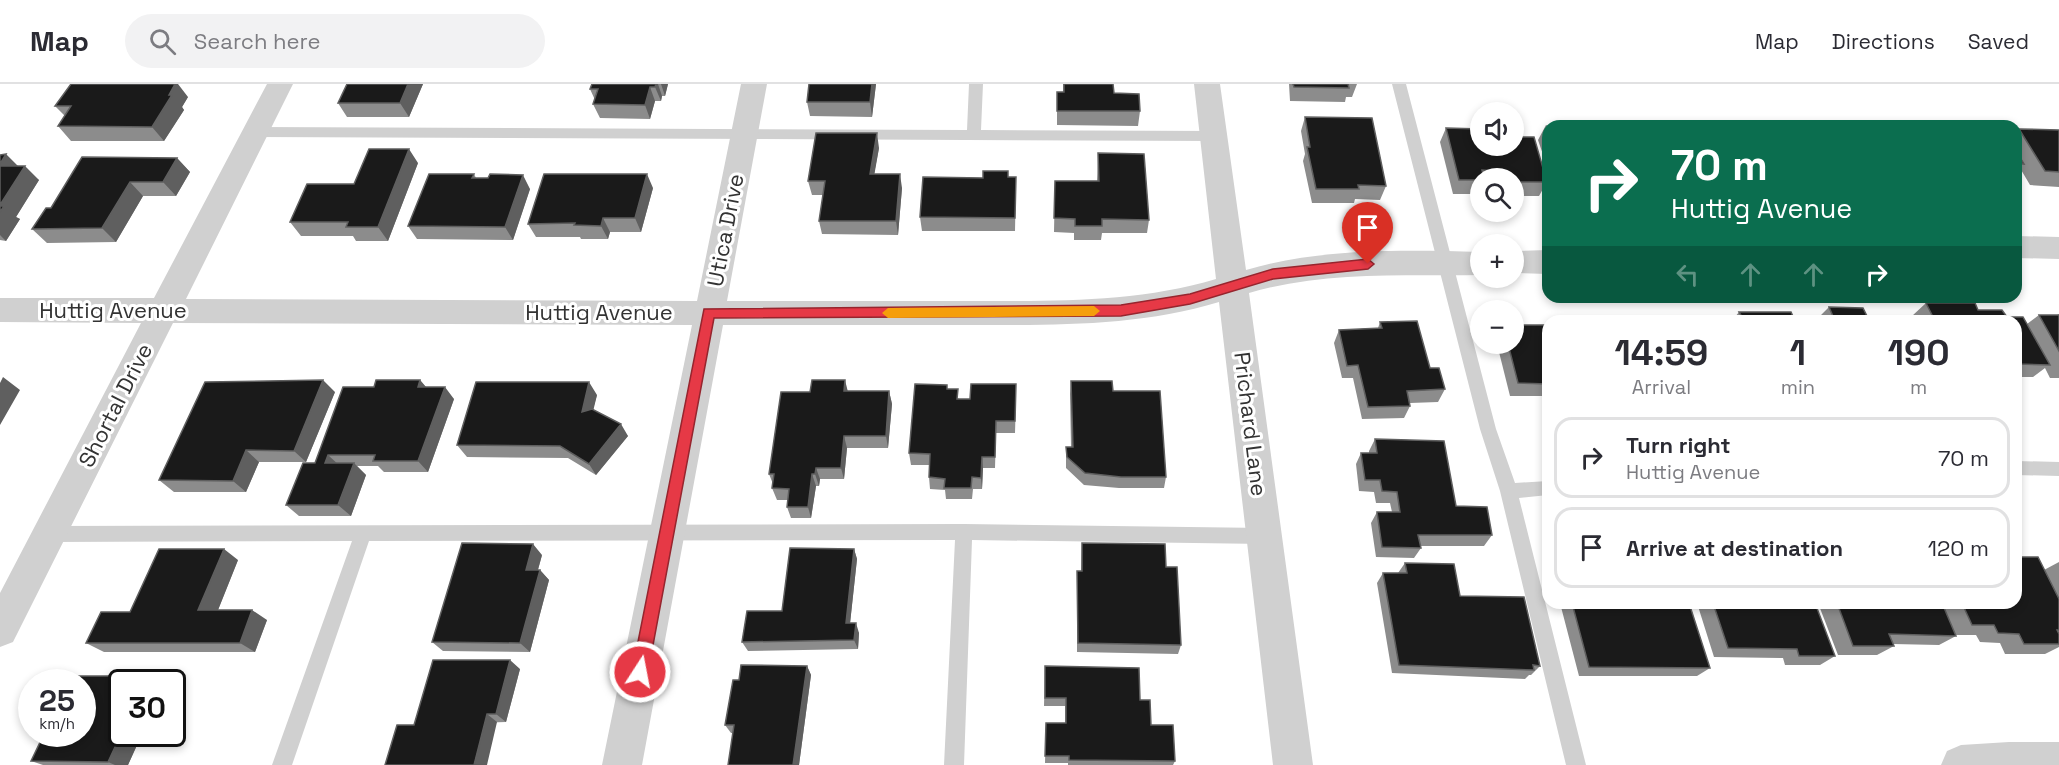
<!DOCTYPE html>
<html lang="en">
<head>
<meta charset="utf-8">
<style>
  body { margin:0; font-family:"Space Grotesk",sans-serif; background:#f2f2f3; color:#2b2b33; height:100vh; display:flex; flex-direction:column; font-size:22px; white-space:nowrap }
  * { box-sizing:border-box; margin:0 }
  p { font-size:20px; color:#7c7c81 }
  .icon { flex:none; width:33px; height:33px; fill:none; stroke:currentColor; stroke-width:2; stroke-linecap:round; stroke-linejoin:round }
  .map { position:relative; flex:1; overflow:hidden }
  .drawer { position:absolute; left:1542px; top:231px; width:480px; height:294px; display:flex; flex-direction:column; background:#fff; border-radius:18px; box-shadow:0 3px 9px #0003 }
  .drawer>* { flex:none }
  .guide { position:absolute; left:1542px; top:36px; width:480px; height:183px; border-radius:18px; box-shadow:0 3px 9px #0003; background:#0b6e4f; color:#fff; overflow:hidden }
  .tools { position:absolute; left:1470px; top:18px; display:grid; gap:12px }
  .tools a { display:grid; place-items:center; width:54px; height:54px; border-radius:50%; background:#fff; box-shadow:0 3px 9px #0003; font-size:30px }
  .speed { position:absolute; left:18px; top:585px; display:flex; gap:12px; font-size:30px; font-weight:700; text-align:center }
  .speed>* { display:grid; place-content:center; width:78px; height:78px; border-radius:50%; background:#fff; box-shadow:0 3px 9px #0003; line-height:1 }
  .speed small { font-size:15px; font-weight:400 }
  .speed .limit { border:3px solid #111; border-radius:9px; background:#fff; color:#111 }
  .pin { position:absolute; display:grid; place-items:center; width:51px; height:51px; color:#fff; margin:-62px -26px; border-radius:50% 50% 50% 0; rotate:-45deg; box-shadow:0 0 6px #0007 }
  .pin .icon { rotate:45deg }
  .me { position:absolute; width:66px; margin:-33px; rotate:11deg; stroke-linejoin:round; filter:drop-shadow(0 0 4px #0008) }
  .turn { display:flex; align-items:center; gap:21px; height:126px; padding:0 30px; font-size:27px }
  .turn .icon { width:78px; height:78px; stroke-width:2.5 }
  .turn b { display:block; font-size:42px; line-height:51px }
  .lanes { display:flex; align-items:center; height:57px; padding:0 30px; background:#0003; justify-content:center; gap:30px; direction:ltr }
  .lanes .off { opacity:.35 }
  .eta { display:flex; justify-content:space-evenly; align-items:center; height:102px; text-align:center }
  .eta b { font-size:36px; font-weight:700; line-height:42px }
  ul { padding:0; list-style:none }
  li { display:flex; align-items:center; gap:18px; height:81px; margin:0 12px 9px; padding:0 18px; border:3px solid #e1e1e2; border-radius:18px }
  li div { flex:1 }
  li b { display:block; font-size:22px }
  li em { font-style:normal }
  header { display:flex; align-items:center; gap:36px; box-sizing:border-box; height:84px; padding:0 30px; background:#fff; border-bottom:2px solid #e1e1e2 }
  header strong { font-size:28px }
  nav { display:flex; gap:33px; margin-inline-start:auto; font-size:21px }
  .search { width:420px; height:54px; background:#f2f2f3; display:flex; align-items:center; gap:15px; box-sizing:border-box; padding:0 21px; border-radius:33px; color:#7c7c81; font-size:22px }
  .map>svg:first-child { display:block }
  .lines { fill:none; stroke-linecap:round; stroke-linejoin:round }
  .service { fill:#d0d0d0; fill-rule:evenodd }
  .minor { fill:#d0d0d0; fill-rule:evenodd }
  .wall { fill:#8c8c8c }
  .shaded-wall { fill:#5f5f5f }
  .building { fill:#1a1a1a; stroke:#5f5f5f; stroke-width:1.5 }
  .route { fill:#e63946; stroke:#96252e; stroke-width:1.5 }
  .slow { fill:#f59e0b }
  .labels { text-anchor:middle; stroke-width:6; stroke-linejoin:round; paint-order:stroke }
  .street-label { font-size:22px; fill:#333; stroke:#fff }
</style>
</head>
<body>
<header>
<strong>Map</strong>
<div class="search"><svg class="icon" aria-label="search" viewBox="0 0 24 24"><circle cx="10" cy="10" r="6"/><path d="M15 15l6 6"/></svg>Search here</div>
<nav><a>Map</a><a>Directions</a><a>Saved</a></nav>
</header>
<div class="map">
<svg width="2059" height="681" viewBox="0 0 2059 681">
  <rect width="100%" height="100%" fill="#fff"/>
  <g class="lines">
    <!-- service -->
    <path class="service" d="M 969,0 L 983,0 L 981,46 L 1215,47 L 1222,52 L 1215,57 L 255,53 L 248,48 L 255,43 L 967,46 Z
      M 1392,0 L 1406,0 L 1496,345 L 1515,399 L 1548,397 L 1548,411 L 1519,414 L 1586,681 L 1566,681 L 1500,407 L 1480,345 Z
      M 2016,377 L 2059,378 L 2059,392 L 2016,391 Z
      M 964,440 L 1265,444 L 1271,446 L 1274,452 L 1271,458 L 1265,460 L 972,456 L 964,681 L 944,681 L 955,456 L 369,457 L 292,681 L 272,681 L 352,457 L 49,458 L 43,456 L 40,450 L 43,444 L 49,442 Z"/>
    <!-- minor -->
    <path class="minor" d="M 267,0 L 293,0 L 186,215 L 697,217 L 741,0 L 767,0 L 727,217 C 808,217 888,217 968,217 C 1051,217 1136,219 1216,195 L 1194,0 L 1220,0 L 1246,186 C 1320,164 1403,166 1480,168 L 1480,191 C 1403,192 1323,187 1249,209 L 1313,681 L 1273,681 L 1219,218 C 1137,243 1050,241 965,241 C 884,241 804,241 723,241 L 642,681 L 602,681 L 692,241 L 173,239 L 13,558 L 0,563 L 0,509 L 141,239 L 0,238 L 0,214 L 154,214 Z
      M 2016,152 L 2059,153 L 2059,175 L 2016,174 Z
      M 1548,166 L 1548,190 L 1514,189 L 1514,167 Z
      M 2009,658 L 2059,658 L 2059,681 L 1941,681 L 1947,667 L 1961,661 Z"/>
  </g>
  <!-- wall -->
  <path class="wall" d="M 423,0 L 409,33 L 347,33 L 338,19 Z
    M 592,0 L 668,0 L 665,12 L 662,12 L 661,17 L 655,17 L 650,35 L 600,34 L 593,20 L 595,16 L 590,5 Z
    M 816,0 L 876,0 L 872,33 L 810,32 L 807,18 Z
    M 1063,0 L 1113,0 L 1114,9 L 1140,27 L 1138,42 L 1057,41 L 1057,8 L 1063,8 Z
    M 1289,0 L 1357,0 L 1352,13 L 1346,13 L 1345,18 L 1290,17 Z
    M 188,13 L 182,23 L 184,26 L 164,57 L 71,57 L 58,42 L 65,32 L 55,22 Z
    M 1305,33 L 1386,102 L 1380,116 L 1355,115 L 1354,119 L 1312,119 L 1303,77 L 1305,70 L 1301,47 Z
    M 1546,41 L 1548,42 L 1548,85 L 1538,56 Z
    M 1446,44 L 1480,62 L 1547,98 L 1539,112 L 1514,112 L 1514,94 L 1480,94 L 1480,105 L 1478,110 L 1453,110 L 1440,58 Z
    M 2019,45 L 2059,46 L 2059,103 L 2030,101 L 2020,84 L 2016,87 L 2016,48 Z
    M 879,64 L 874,90 L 902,104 L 898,151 L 822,150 L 819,137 L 823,111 L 812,111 L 808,97 Z
    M 1098,69 L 1149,136 L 1147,149 L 1102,149 L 1101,156 L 1074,156 L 1074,149 L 1054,148 L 1055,97 L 1097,97 Z
    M 0,71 L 39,96 L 16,133 L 20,135 L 6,157 L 0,156 Z
    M 177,74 L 190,88 L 176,112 L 143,112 L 116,158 L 47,159 L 32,145 L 51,124 Z
    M 418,79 L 388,157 L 356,157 L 353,152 L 301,152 L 290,138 L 354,100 Z
    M 474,90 L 476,94 L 488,94 L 530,105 L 513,156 L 417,155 L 408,142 Z
    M 1008,93 L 1016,93 L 1015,147 L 922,147 L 920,133 Z
    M 653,104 L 641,148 L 610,148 L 608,155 L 581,155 L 580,153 L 536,153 L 528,140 Z
    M 1926,219 L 1978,226 L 2007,233 L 2027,240 L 2039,231 L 2057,231 L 2059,230 L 2059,294 L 2050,294 L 2045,284 L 2033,293 L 2016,293 L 2016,237 L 1914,237 L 1912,232 Z
    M 1829,223 L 1867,232 L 1902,237 L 1817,237 L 1816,236 Z
    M 1739,228 L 1795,237 L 1721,237 L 1725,233 L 1735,233 Z
    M 1380,238 L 1430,284 L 1445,305 L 1438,318 L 1410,319 L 1410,322 L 1404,334 L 1362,335 L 1353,294 L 1342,294 L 1334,259 L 1339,246 L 1378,244 Z
    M 1548,241 L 1548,315 L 1547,312 L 1510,312 L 1497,260 L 1514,260 Z
    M 420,296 L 426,303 L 454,315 L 428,388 L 384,388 L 378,382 L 357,382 L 366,391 L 351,432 L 299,432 L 286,421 L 315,379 L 374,303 Z
    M 1071,297 L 1113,307 L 1166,393 L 1164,404 L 1119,404 L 1084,401 L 1066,384 L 1066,363 L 1071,363 L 1070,310 Z
    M 947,305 L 959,315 L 970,315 L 1016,313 L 1015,349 L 996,349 L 995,384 L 983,384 L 982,405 L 973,405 L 972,415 L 946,415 L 945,406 L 930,405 L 929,393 L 929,381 L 911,381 L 909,369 Z
    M 848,307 L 889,307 L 892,320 L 888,364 L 847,364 L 844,395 L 820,395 L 819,402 L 816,402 L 811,434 L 791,434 L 787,423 L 788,416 L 777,416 L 772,404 L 773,400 L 769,390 Z
    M 335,308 L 306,378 L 259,378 L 246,408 L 174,408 L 159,396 Z
    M 597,311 L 593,325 L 628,352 L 596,391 L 568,374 L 467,373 L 457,361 Z
    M 1375,355 L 1492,451 L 1484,462 L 1420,462 L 1421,464 L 1414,474 L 1376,473 L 1371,439 L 1377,428 L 1392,428 L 1390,419 L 1376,419 L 1374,408 L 1359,407 L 1356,380 L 1361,369 L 1369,369 L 1369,367 Z
    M 1082,459 L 1166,483 L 1181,561 L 1178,570 L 1077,568 L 1077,487 L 1081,487 Z
    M 854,465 L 857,475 L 850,539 L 859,549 L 858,565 L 748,567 L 742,558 L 782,527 Z
    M 542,471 L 538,486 L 540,486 L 549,496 L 530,568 L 443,567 L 432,558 Z
    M 238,476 L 218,526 L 267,536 L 255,568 L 104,568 L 86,559 L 130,528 Z
    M 2059,478 L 2059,563 L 2045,570 L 2005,570 L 2000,559 L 1980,558 L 1976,551 L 1956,551 L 1956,552 L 1939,561 L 1893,560 L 1894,562 L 1877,571 L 1838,571 L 1818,519 L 2016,519 L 2044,486 Z
    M 1405,479 L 1460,512 L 1540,582 L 1531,591 L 1529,591 L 1525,595 L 1392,589 L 1377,499 L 1383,489 L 1398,489 Z
    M 1560,519 L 1689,519 L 1710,584 L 1697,592 L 1579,592 Z
    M 1697,519 L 1815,519 L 1835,572 L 1820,581 L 1785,581 L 1783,574 L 1714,573 Z
    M 807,582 L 811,591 L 799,681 L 728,681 L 733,649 L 731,649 L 725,641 L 739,596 Z
    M 1045,582 L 1140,616 L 1151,641 L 1175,677 L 1173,681 L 1068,681 L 1068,679 L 1045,679 L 1046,639 L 1065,639 L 1065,622 L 1044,622 Z
    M 520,585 L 506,638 L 414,641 Z
    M 78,592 L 146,592 L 158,598 L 122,598 L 122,650 L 142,650 L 128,681 L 43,681 L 31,677 L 44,650 L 82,650 L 82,598 L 75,598 Z"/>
  <!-- shaded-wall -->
  <path class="shaded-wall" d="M 175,0 L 178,0 L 188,13 L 182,23 L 184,26 L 164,57 L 152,43 Z
    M 408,0 L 423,0 L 409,33 L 400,19 Z
    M 656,0 L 658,0 L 662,12 L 661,17 L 655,3 Z
    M 661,0 L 668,0 L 665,12 Z
    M 872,0 L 876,0 L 872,33 L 870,18 Z
    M 650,3 L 655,17 L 650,35 L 645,21 Z
    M 877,49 L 879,64 L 872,104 L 870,90 Z
    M 409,65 L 418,79 L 388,157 L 378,143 Z
    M 6,70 L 21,85 L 0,83 L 0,80 Z
    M 177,74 L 190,88 L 176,112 L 163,98 Z
    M 25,82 L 39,96 L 16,133 L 20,135 L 6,157 L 0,151 L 0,121 Z
    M 647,90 L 653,104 L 641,148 L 635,134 Z
    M 900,90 L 902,104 L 898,151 L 896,137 Z
    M 523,91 L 530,105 L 513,156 L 505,143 Z
    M 130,98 L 143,112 L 116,158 L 102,144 Z
    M 603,134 L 610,148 L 608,155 L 601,142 Z
    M 3,293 L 20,306 L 0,341 L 0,299 Z
    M 323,296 L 335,308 L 306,378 L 294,367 Z
    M 420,296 L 430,308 L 418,303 Z
    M 845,296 L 848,308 L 844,307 Z
    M 589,298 L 597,311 L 590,340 L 582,328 Z
    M 445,303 L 454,315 L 428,388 L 418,377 Z
    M 889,307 L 892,320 L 888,364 L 886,352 Z
    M 621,340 L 628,352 L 596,391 L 589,380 Z
    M 844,352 L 847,364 L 844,395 L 841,384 Z
    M 246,366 L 259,378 L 246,408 L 233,397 Z
    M 328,371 L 340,382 L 325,379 Z
    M 982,373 L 983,384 L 982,405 L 981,394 Z
    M 354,379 L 366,391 L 351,432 L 338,421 Z
    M 816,384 L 820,395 L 819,402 L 815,390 Z
    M 812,390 L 816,402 L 811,434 L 808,423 Z
    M 533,460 L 542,471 L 535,496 L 526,486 Z
    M 224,465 L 238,476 L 214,536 L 198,526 Z
    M 854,465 L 857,475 L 849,549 L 846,539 Z
    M 540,486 L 549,496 L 530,568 L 520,559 Z
    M 252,526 L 267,536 L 255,568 L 240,559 Z
    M 856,539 L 859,549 L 858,565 L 854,556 Z
    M 510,576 L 520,585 L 506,638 L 496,630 Z
    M 807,582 L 811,591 L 799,681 L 793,681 Z
    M 146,592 L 158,598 L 143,598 Z
    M 487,630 L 497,638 L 487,681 L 474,681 Z
    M 122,648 L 122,650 L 142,650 L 128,681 L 115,681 L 108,678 Z"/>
  <!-- building -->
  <path class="building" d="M 71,0 L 175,0 L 169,11 L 172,11 L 152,43 L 58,42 L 71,22 L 55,22 Z
    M 347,0 L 408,0 L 400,19 L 338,19 Z
    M 592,0 L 656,0 L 655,3 L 650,3 L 645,21 L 593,20 L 598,5 L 590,5 Z
    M 809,0 L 872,0 L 870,18 L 807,18 Z
    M 1064,0 L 1113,0 L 1114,9 L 1139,10 L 1140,27 L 1057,27 L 1057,8 L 1064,8 Z
    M 1293,0 L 1348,0 L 1349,4 L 1294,3 Z
    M 1305,33 L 1372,34 L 1386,102 L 1358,101 L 1359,105 L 1316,105 L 1307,63 L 1310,63 Z
    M 1831,39 L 1912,40 L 1913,42 L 1833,42 Z
    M 1733,41 L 1812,42 L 1734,42 Z
    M 1446,44 L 1480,45 L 1480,62 L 1514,62 L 1514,53 L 1534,53 L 1547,98 L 1515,98 L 1513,91 L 1498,91 L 1497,87 L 1482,86 L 1484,94 L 1480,94 L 1480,96 L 1459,96 Z
    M 2019,45 L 2059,46 L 2059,88 L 2045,87 Z
    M 816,49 L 877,49 L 870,90 L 900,90 L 896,137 L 819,137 L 825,97 L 808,97 Z
    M 369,65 L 409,65 L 378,143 L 346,143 L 348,138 L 290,138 L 307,100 L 354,100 Z
    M 2016,67 L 2024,80 L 2016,79 Z
    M 1098,69 L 1144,70 L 1149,136 L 1102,135 L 1102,142 L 1075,142 L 1075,135 L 1054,134 L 1055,97 L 1099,97 Z
    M 6,70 L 0,80 L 0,71 Z
    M 82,73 L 177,74 L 163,98 L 130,98 L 102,144 L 32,145 L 46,124 L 51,124 Z
    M 0,82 L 25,82 L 0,121 Z
    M 983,87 L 1008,87 L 1008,93 L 1016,93 L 1015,134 L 920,133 L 923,93 L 983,94 Z
    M 429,90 L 474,90 L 472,94 L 488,94 L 490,90 L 523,91 L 505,143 L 408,142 Z
    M 544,90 L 647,90 L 635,134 L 603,134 L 601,142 L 574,141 L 575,139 L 528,140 Z
    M 0,122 L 4,122 L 0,128 Z
    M 1926,219 L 1975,219 L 1978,226 L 2002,226 L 2007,233 L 2023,233 L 2050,281 L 2016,280 L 2016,237 L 1935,237 Z
    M 1829,223 L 1863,224 L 1867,232 L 1900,233 L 1902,237 L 1835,237 Z
    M 1739,228 L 1791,228 L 1795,237 L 1727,237 L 1725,233 L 1742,233 Z
    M 2039,231 L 2059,231 L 2059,267 Z
    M 1611,235 L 1697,235 L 1697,237 L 1612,237 Z
    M 1417,237 L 1430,284 L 1439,284 L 1445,305 L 1407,307 L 1410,322 L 1368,323 L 1358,281 L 1347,282 L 1339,246 L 1382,244 L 1380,238 Z
    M 1514,241 L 1548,241 L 1548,300 L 1518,299 L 1508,260 L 1514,260 Z
    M 323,296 L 294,367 L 246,366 L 233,397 L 159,396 L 205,298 Z
    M 376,296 L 420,296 L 418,303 L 445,303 L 418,377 L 373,377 L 375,371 L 328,371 L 325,379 L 354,379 L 338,421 L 286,421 L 303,379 L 315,379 L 343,303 L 374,303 Z
    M 812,296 L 845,296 L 844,307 L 889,307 L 886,352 L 844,352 L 841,384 L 816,384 L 815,390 L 812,390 L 808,423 L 787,423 L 789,405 L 772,404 L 774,390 L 769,390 L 781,308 L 810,308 Z
    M 1071,297 L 1112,297 L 1113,307 L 1160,307 L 1166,393 L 1121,393 L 1085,389 L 1067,373 L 1066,363 L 1073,363 Z
    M 476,298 L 589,298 L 582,328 L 592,325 L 621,340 L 589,380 L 560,362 L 457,361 Z
    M 915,300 L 947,301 L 947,305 L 958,305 L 957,315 L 970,315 L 971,300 L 1016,300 L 1015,337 L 996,337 L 995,373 L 982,373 L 981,394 L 972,393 L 971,404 L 944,404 L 945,395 L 929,393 L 930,370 L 909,369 Z
    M 1375,355 L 1444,357 L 1456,422 L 1487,423 L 1492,451 L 1418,451 L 1421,464 L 1382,463 L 1377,428 L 1400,428 L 1397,408 L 1382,407 L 1380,396 L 1365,396 L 1361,369 L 1377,369 Z
    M 462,459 L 533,460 L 526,486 L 540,486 L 520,559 L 432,558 Z
    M 1082,459 L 1165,460 L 1166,483 L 1177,483 L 1181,561 L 1078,559 L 1077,487 L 1082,487 Z
    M 790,464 L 854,465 L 846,539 L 856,539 L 854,556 L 742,558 L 747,527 L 782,527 Z
    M 159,465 L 224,465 L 198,526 L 252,526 L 240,559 L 86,559 L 101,528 L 130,528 Z
    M 2016,473 L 2038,473 L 2059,515 L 2059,546 L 2057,546 L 2059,550 L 2059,560 L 2024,560 L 2019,550 L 1998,549 L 1994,541 L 1972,541 L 1962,519 L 2016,519 Z
    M 1405,479 L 1454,480 L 1460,512 L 1524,513 L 1540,582 L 1533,581 L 1534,586 L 1399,581 L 1383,489 L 1407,489 Z
    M 1572,519 L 1689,519 L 1710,584 L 1589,583 Z
    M 1713,519 L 1815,519 L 1835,572 L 1799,572 L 1797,565 L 1728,564 Z
    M 1837,519 L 1942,519 L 1956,552 L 1889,550 L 1894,562 L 1853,562 Z
    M 433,576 L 510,576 L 496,630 L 487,630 L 474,681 L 385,681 L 397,641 L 414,641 Z
    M 741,581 L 807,582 L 793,681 L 728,681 L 734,641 L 725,641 L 733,596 L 739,596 Z
    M 1045,582 L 1139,584 L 1140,616 L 1150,616 L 1151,641 L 1173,641 L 1175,677 L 1069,676 L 1069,672 L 1045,672 L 1046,639 L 1066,639 L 1066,614 L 1045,614 Z
    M 78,592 L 146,592 L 143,598 L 122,598 L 122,648 L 108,678 L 31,677 L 44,650 L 82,650 L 82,598 L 75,598 Z"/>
  <!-- route -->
  <path class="route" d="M 1368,175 L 1374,180 L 1368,185 L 1273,195 L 1190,220 L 1121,232 L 714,234 L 648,588 L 645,593 L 640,595 L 634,593 L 632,588 L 704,225 L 1121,221 L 1190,210 L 1273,185 Z"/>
  <!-- slow -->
  <path class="slow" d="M 1094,222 L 1100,227 L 1094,232 L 888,234 L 882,229 L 888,224 Z"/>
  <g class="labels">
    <!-- street labels -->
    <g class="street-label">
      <text transform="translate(725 146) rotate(-79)" y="8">Utica Drive</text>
      <text x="113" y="234">Huttig Avenue</text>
      <text x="599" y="236">Huttig Avenue</text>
      <text transform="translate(115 321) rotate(-63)" y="8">Shortal Drive</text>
      <text transform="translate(1251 340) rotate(83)" y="8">Prichard Lane</text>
    </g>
  </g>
</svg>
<div class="tools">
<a><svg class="icon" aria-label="sound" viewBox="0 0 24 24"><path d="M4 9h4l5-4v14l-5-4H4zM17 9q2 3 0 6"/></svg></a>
<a><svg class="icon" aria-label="search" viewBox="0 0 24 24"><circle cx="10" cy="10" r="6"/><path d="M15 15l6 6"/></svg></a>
<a>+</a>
<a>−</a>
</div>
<div class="speed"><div>25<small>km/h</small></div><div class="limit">30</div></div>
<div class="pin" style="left:1368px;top:180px;background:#d93025"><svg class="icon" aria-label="arrive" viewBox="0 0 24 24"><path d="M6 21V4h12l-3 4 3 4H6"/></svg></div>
<svg class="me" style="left:640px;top:588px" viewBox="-20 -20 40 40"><circle r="17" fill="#e63946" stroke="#fff" stroke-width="3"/><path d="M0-11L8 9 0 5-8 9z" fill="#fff"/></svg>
<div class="guide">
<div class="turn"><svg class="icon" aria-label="right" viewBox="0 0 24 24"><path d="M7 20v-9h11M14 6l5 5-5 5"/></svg><div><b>70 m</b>Huttig Avenue</div></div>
<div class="lanes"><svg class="icon off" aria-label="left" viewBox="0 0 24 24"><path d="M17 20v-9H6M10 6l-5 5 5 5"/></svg><svg class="icon off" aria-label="ahead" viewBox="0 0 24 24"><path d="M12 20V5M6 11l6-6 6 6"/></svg><svg class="icon off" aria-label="ahead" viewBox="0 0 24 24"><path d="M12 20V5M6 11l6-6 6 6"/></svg><svg class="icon" aria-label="right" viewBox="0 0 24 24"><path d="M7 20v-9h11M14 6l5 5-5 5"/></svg></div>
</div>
<section class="drawer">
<div class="eta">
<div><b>14:59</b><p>Arrival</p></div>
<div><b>1</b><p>min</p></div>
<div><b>190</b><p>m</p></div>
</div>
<ul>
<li><svg class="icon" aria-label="right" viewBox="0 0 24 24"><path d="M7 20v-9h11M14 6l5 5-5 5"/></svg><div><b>Turn right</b><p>Huttig Avenue</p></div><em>70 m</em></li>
<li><svg class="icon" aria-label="arrive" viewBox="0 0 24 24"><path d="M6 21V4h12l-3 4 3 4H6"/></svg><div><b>Arrive at destination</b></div><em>120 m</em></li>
</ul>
</section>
</div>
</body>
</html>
